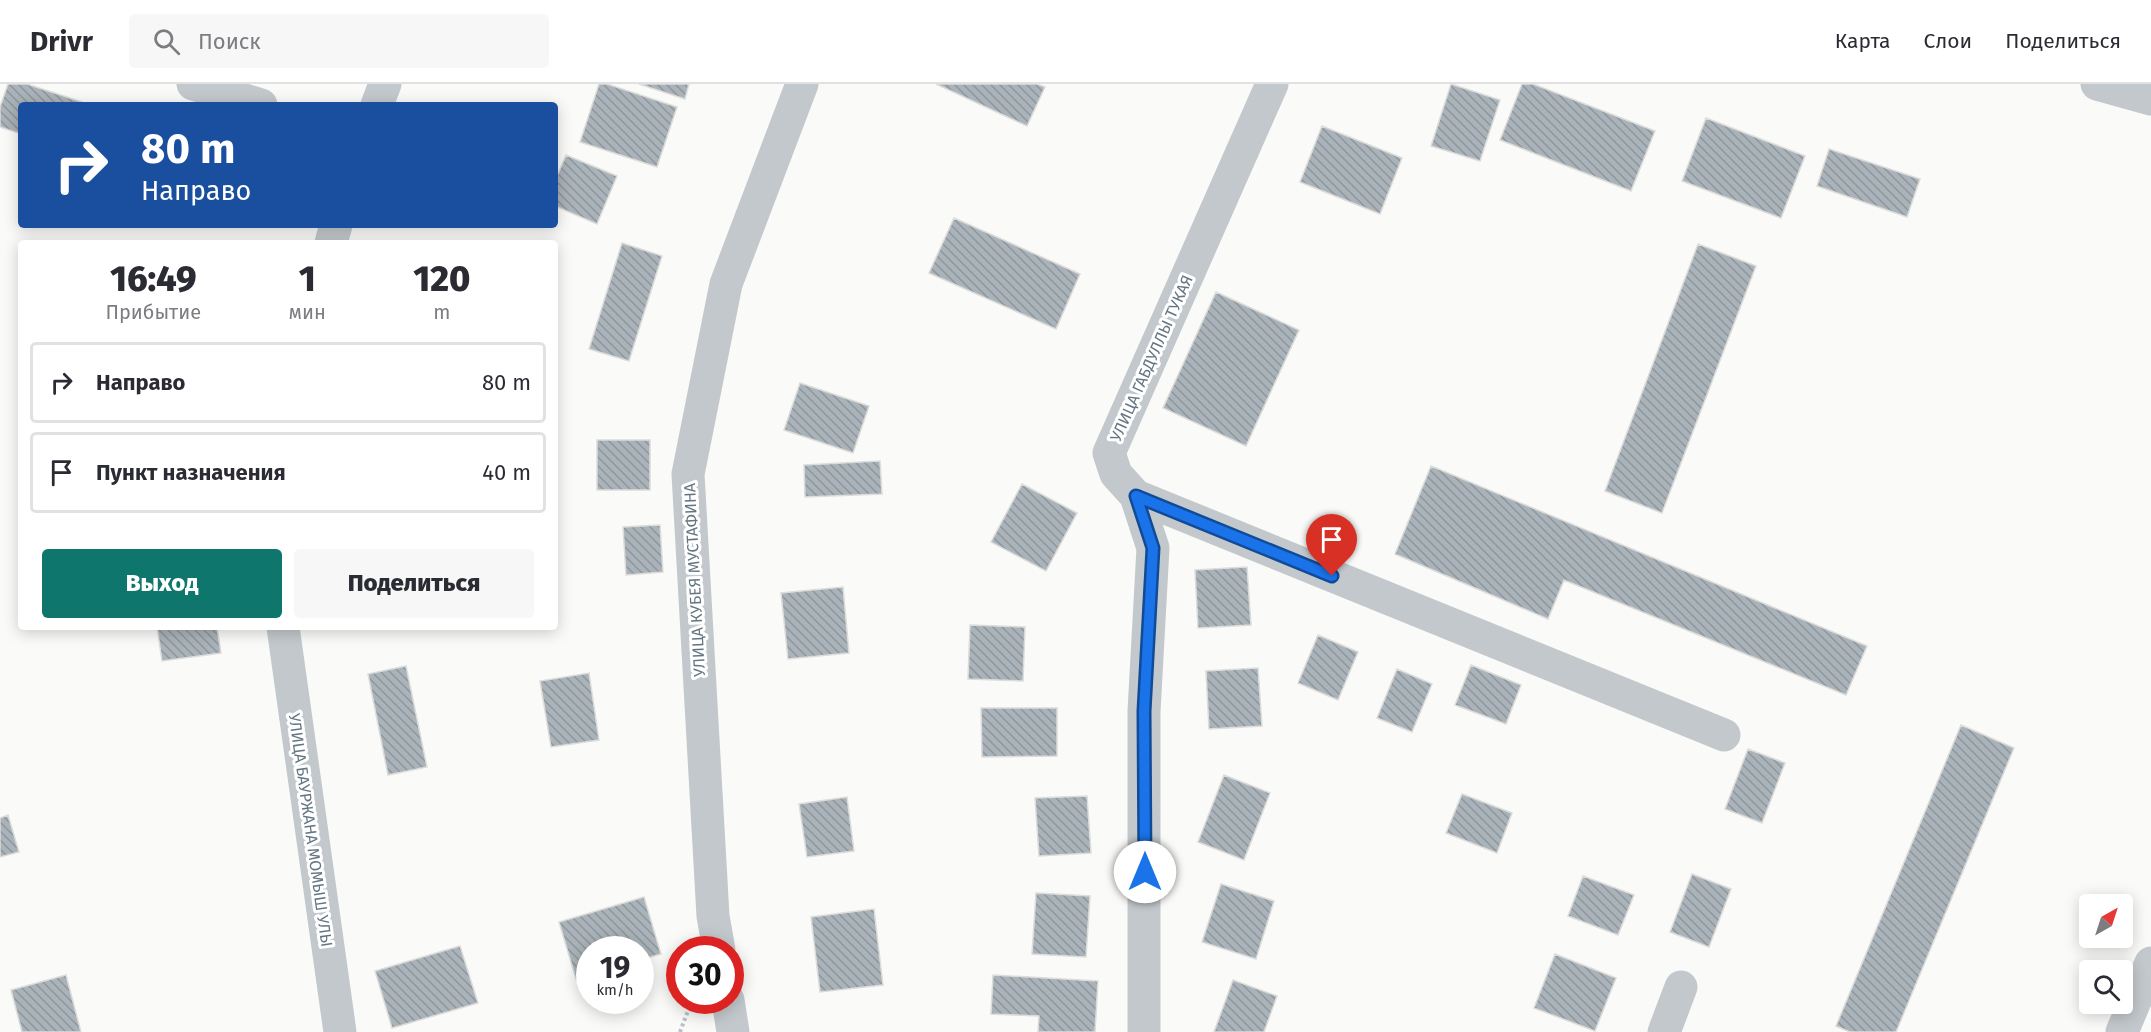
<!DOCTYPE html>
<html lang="ru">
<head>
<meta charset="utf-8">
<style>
  body { margin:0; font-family:"Fira Sans",sans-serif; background:#f7f7f7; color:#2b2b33; height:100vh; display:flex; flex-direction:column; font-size:22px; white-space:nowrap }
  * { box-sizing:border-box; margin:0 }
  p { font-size:20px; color:#7c7c81 }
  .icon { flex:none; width:33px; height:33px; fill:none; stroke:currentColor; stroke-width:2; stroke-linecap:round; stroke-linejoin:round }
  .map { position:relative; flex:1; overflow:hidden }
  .panel { position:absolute; left:18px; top:156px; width:540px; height:390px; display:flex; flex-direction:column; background:#fff; border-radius:6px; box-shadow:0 3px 15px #0003 }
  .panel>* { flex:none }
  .hud { position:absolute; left:18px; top:18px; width:540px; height:126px; border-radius:6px; box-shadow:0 3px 15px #0003; background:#1a4fa0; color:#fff; overflow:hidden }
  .needle { width:39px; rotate:39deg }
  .tools { position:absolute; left:2079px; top:810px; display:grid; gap:12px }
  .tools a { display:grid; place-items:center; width:54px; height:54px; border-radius:6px; background:#fff; box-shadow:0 3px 15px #0003; font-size:30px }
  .speed { position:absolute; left:576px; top:852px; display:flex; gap:12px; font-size:30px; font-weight:700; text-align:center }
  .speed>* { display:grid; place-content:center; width:78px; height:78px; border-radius:50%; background:#fff; box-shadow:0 3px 15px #0003; line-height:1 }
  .speed small { font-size:15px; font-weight:400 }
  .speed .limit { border:9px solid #d22; background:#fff; color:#111 }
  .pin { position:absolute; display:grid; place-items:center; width:51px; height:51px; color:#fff; margin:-62px -26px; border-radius:50% 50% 50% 0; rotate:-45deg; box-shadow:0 0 6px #0007 }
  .pin .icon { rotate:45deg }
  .me { position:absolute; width:66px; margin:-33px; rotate:0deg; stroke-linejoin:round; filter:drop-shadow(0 0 4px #0008) }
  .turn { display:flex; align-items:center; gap:21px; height:126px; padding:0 24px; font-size:27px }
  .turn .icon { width:78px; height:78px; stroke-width:2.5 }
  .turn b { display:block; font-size:42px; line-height:51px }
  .eta { display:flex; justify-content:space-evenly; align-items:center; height:102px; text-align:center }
  .eta b { font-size:36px; font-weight:800; line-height:42px }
  .action { display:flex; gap:12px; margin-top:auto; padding:12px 24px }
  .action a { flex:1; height:69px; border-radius:6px; background:#0f766e; color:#fff; font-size:24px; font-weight:800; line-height:69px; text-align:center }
  .action a+a { background:#f7f7f7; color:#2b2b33 }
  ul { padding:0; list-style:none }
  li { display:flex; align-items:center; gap:18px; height:81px; margin:0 12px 9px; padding:0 12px; border:3px solid #e1e1e2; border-radius:6px }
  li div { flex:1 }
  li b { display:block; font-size:22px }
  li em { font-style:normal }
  header { display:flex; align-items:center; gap:36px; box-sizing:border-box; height:84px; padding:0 30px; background:#fff; border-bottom:2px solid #e1e1e2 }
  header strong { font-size:28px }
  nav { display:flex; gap:33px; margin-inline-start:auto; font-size:21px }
  .search { width:420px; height:54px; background:#f7f7f7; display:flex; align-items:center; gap:15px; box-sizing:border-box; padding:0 21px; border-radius:6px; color:#7c7c81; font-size:22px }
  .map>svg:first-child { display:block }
  .building { fill:url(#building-back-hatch); stroke:#dcdcda; stroke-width:1.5 }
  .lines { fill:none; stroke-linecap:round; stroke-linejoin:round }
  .path { stroke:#bbbfc2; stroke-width:4; stroke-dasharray:3 3; stroke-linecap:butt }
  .minor { stroke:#c3c8cc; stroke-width:33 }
  .route-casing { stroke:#114b97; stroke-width:15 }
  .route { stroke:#1a73e8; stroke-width:10 }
  .labels { text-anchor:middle; stroke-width:6; stroke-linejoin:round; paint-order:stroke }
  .street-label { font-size:16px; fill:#657683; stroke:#fff }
</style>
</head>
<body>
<header>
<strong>Drivr</strong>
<div class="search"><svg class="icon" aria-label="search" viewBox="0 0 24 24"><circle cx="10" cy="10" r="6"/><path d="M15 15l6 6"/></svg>Поиск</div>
<nav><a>Карта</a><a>Слои</a><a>Поделиться</a></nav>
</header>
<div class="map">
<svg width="2151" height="948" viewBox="0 0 2151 948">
  <defs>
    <pattern id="building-back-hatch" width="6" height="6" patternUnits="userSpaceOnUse" patternTransform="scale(1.5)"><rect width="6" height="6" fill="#aab3b9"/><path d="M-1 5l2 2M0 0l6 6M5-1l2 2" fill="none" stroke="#8e969c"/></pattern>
  </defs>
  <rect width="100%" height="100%" fill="#fafaf8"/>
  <!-- building -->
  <path class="building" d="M 8,0 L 27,0 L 82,18 L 81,21 L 21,21 L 21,50 L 0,43 L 0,23 Z
    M 599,0 L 607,0 L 677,23 L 657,83 L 580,58 Z
    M 639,0 L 689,0 L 685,15 Z
    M 936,0 L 1037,0 L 1045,3 L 1027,42 Z
    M 1451,0 L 1500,16 L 1480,77 L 1431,62 Z
    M 1522,0 L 1533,0 L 1655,47 L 1631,107 L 1500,56 Z
    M 1706,34 L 1805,72 L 1781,134 L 1682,97 Z
    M 1322,42 L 1402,74 L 1380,130 L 1300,98 Z
    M 1829,65 L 1920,95 L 1907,133 L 1817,102 Z
    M 566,71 L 617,92 L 597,140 L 555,122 L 555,97 Z
    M 954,134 L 1080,190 L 1056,245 L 929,189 Z
    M 622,159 L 662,172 L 629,277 L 589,265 Z
    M 1698,160 L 1756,182 L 1662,429 L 1605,407 Z
    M 1216,208 L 1299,246 L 1246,362 L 1163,324 Z
    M 800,299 L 869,322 L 853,369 L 784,346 Z
    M 597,356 L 650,356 L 650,406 L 597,406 Z
    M 880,377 L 882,410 L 805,413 L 804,381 Z
    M 1431,382 L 1867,562 L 1846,611 L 1564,496 L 1548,535 L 1395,470 Z
    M 1022,400 L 1077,429 L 1046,487 L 991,458 Z
    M 660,441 L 663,488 L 626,491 L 623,443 Z
    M 1247,483 L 1251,541 L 1198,544 L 1195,486 Z
    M 843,503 L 849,569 L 788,575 L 781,509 Z
    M 970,541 L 1025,543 L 1023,597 L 968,595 Z
    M 157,543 L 217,543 L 221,569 L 162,577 Z
    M 1318,551 L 1358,568 L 1338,616 L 1298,599 Z
    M 1471,581 L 1521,601 L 1506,640 L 1455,621 Z
    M 406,582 L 427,683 L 388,691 L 368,590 Z
    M 1258,584 L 1262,642 L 1209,645 L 1206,587 Z
    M 1397,585 L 1432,600 L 1412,648 L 1377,634 Z
    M 589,589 L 599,656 L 551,663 L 540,597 Z
    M 981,624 L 1057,624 L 1057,672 L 982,673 Z
    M 1961,641 L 2014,664 L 1896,948 L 1850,948 L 1836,942 Z
    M 1748,665 L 1785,679 L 1762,739 L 1725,725 Z
    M 1224,691 L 1270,709 L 1244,776 L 1198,758 Z
    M 1462,710 L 1512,729 L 1497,769 L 1446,749 Z
    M 1087,712 L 1091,769 L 1039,772 L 1035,714 Z
    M 847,713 L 854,767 L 807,773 L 799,720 Z
    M 8,731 L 19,768 L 0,773 L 0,734 Z
    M 1692,790 L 1731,805 L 1709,863 L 1670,848 Z
    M 1583,792 L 1634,811 L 1618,851 L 1568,832 Z
    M 1221,800 L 1274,817 L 1256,875 L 1202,858 Z
    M 1036,809 L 1090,812 L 1086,873 L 1032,870 Z
    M 644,813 L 661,870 L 640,876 L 640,866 L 590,866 L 590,891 L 576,895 L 559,838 Z
    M 874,825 L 883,901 L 820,908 L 811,833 Z
    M 460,862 L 478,919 L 392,944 L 375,887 Z
    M 1555,870 L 1616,894 L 1595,947 L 1534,924 Z
    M 66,891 L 81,948 L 22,948 L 11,906 Z
    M 993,891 L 1098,897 L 1095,948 L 1038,948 L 1039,932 L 991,930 Z
    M 1233,896 L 1277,912 L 1264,948 L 1214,948 Z"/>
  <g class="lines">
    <!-- path -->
    <path class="path" d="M 680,948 L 692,916"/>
    <!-- minor -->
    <path class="minor" d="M 193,0 L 261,21
      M 2097,0 L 2151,15
      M 377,21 L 385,0
      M 331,159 L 336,141
      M 1136,412 L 1724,651
      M 283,543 L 340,948
      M 719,866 L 713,832 L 688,390 L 726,200 L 802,0
      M 728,916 L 733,948
      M 1144,948 L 1144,627 L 1153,464 L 1136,412 L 1116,390 L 1109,369 L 1272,0
      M 1664,948 L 1681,903
      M 2122,948 L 2151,879"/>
  </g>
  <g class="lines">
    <defs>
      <path id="route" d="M 1145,788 L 1144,627 L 1153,464 L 1136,412 L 1332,492"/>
    </defs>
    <!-- route casing -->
    <use href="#route" class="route-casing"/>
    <!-- route -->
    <use href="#route" class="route"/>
  </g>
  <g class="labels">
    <!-- street labels -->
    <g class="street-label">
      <text transform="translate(1151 274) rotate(-66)" y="6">УЛИЦА ГАБДУЛЛЫ ТУКАЯ</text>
      <text transform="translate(694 496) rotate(-93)" y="6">УЛИЦА КУБЕЯ МУСТАФИНА</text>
      <text transform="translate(311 746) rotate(82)" y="6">УЛИЦА БАУРЖАНА МОМЫШ УЛЫ</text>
    </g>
  </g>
</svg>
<div class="tools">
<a><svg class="needle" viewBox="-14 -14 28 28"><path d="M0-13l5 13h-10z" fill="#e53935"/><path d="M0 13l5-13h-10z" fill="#7c7c81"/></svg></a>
<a><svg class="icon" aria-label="search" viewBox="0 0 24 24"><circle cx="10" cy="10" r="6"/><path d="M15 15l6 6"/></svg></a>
</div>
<div class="speed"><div>19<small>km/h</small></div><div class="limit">30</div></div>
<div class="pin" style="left:1332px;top:492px;background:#d93025"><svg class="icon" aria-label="arrive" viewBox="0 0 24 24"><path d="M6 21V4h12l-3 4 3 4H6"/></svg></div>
<svg class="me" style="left:1145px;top:788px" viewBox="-20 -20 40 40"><circle r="19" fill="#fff"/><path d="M0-13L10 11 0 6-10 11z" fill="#1a73e8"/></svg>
<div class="hud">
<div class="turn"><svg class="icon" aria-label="right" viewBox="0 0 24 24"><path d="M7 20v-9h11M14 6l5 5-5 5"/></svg><div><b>80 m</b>Направо</div></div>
</div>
<section class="panel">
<div class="eta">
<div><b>16:49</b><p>Прибытие</p></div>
<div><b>1</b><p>мин</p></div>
<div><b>120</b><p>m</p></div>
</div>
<ul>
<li><svg class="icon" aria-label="right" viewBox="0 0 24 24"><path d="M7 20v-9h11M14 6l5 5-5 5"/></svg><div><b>Направо</b></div><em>80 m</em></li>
<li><svg class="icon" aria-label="arrive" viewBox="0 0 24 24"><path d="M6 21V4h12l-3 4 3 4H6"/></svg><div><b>Пункт назначения</b></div><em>40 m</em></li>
</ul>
<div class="action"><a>Выход</a><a>Поделиться</a></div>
</section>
</div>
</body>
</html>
